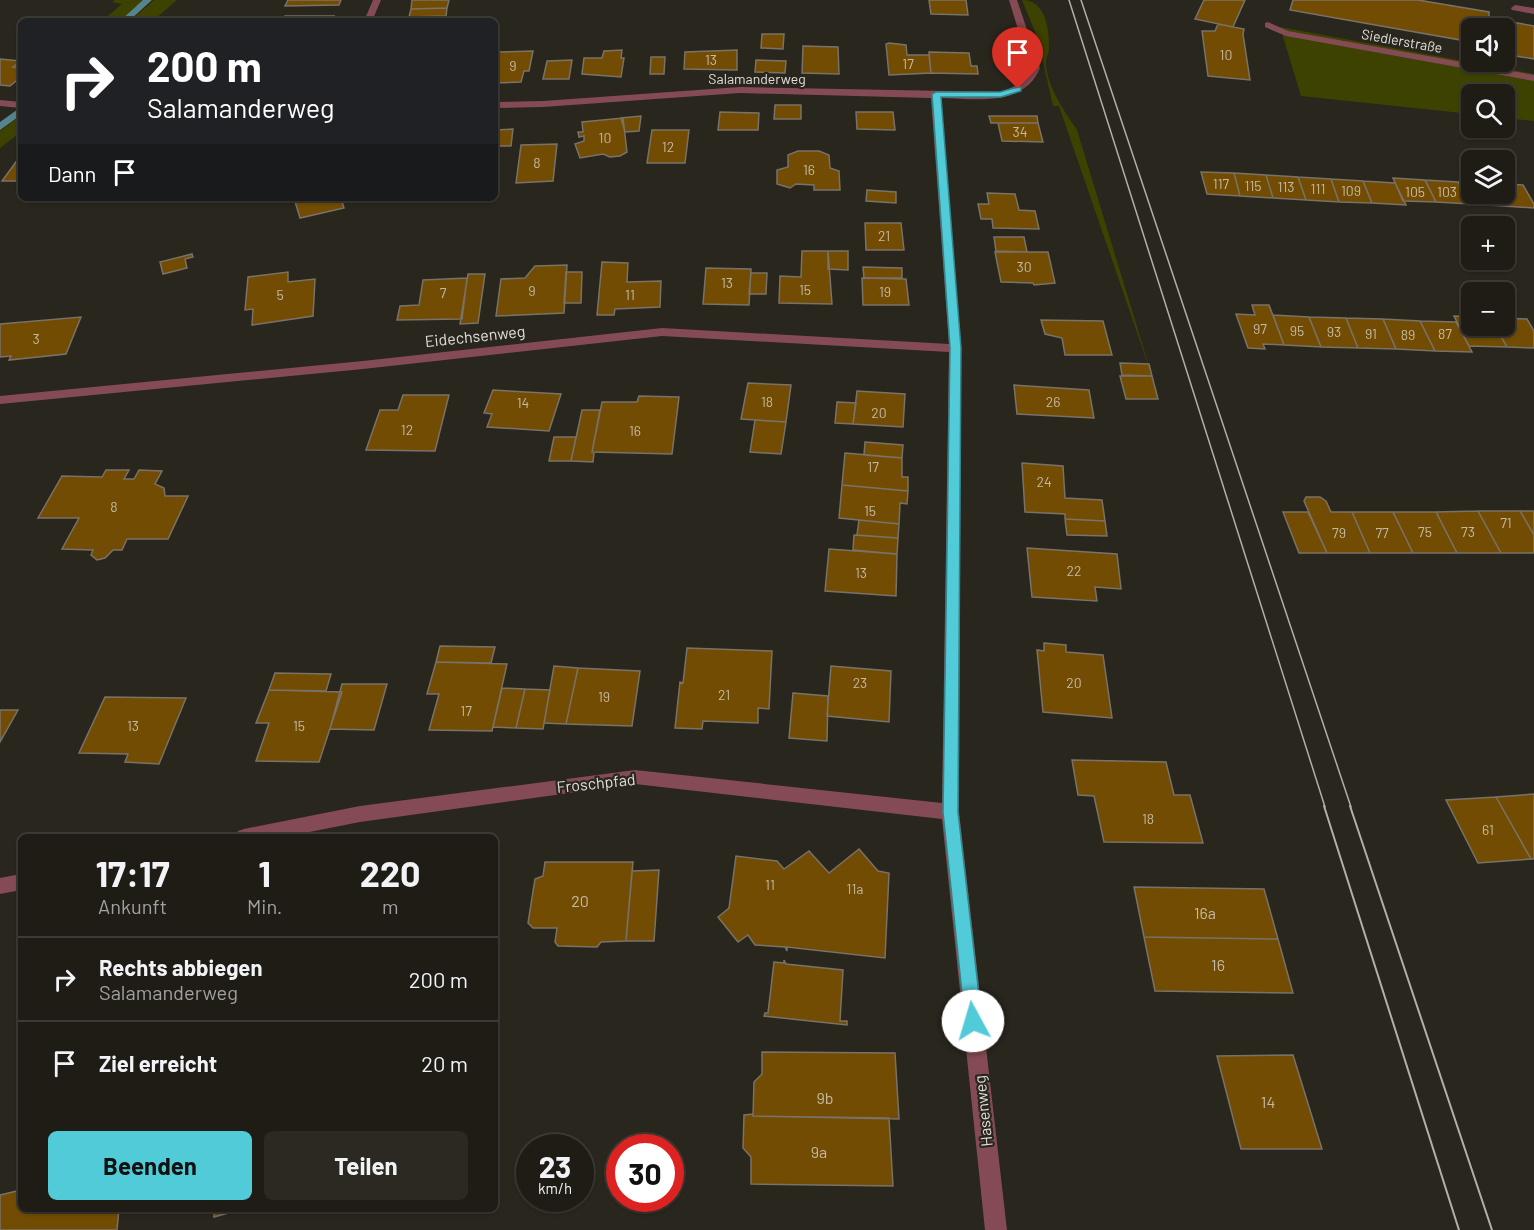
<!DOCTYPE html>
<html lang="de">
<head>
<meta charset="utf-8">
<style>
  body { margin:0; font-family:Barlow,sans-serif; background:#2c2923; color:#f1f3f6; height:100vh; display:flex; flex-direction:column; font-size:22px; white-space:nowrap }
  * { box-sizing:border-box; margin:0 }
  p { font-size:20px; color:#a1a1a1 }
  .icon { flex:none; width:33px; height:33px; fill:none; stroke:currentColor; stroke-width:2; stroke-linecap:round; stroke-linejoin:round }
  .map { position:relative; flex:1; overflow:hidden }
  .drawer { position:absolute; left:18px; top:834px; width:480px; height:378px; display:flex; flex-direction:column; background:#1f1c16; border-radius:9px; box-shadow:0 2px 4px #0004,0 0 0 2px #3c3a35 }
  .drawer>* { flex:none }
  .top-card { position:absolute; left:18px; top:18px; width:480px; height:183px; border-radius:9px; box-shadow:0 2px 4px #0004,0 0 0 2px #3c3a35; background:#202124; color:#fff; overflow:hidden }
  .buttons { position:absolute; left:1461px; top:18px; display:grid; gap:12px }
  .buttons a { display:grid; place-items:center; width:54px; height:54px; border-radius:9px; background:#1f1c16; box-shadow:0 2px 4px #0004,0 0 0 2px #3c3a35; font-size:30px }
  .speed { position:absolute; left:516px; top:1134px; display:flex; gap:12px; font-size:30px; font-weight:700; text-align:center }
  .speed>* { display:grid; place-content:center; width:78px; height:78px; border-radius:50%; background:#1f1c16; box-shadow:0 2px 4px #0004,0 0 0 2px #3c3a35; line-height:1 }
  .speed small { font-size:15px; font-weight:400 }
  .speed .limit { border:9px solid #d22; background:#fff; color:#111 }
  .pin { position:absolute; display:grid; place-items:center; width:51px; height:51px; color:#fff; margin:-62px -26px; border-radius:50% 50% 50% 0; rotate:-45deg; box-shadow:0 0 6px #0007 }
  .pin .icon { rotate:45deg }
  .me { position:absolute; width:66px; margin:-33px; rotate:354deg; stroke-linejoin:round; filter:drop-shadow(0 0 4px #0008) }
  .turn { display:flex; align-items:center; gap:21px; height:126px; padding:0 30px; font-size:27px }
  .turn .icon { width:78px; height:78px; stroke-width:2.5 }
  .turn b { display:block; font-size:42px; line-height:51px }
  .then { display:flex; align-items:center; height:57px; padding:0 30px; background:#0003; gap:12px; font-size:22px }
  .eta { display:flex; justify-content:space-evenly; align-items:center; height:102px; text-align:center }
  .eta b { font-size:36px; font-weight:700; line-height:42px }
  .cta { display:flex; gap:12px; margin-top:auto; padding:12px 30px }
  .cta a { flex:1; height:69px; border-radius:9px; background:#52cbd8; color:#111; font-size:24px; font-weight:700; line-height:69px; text-align:center }
  .cta a+a { background:#2c2923; color:#f1f3f6 }
  ul { padding:0; list-style:none }
  li { display:flex; align-items:center; gap:18px; height:84px; padding:0 30px; border-top:2px solid #3c3a35 }
  li div { flex:1 }
  li b { display:block; font-size:22px }
  li em { font-style:normal }
  .map>svg:first-child { display:block }
  .green { fill:#3d4201 }
  .lines { fill:none; stroke-linecap:round; stroke-linejoin:round }
  .stream { fill:#56848d; fill-rule:evenodd }
  .building { fill:#724c03; stroke:#797268; stroke-width:1.5 }
  .minor { fill:#854b54; fill-rule:evenodd }
  .tram-far1 { stroke:#b2afa9; stroke-width:1.5 }
  .tram { stroke:#b2afa9; stroke-width:2 }
  .route { fill:#52cbd8; stroke:#35848c; stroke-width:1.5 }
  .labels { text-anchor:middle; stroke-width:4.5; stroke-linejoin:round; paint-order:stroke }
  .far-street-label { font-size:14px; fill:#e0ded8; stroke:#29261d }
  .number-label { font-size:14px; fill:#c4baa3 }
  .street-label { font-size:16px; fill:#e0ded8; stroke:#29261d }
  .near-number-label { font-size:16px; fill:#c4baa3 }
</style>
</head>
<body>
<div class="map">
<svg width="1534" height="1230" viewBox="0 0 1534 1230">
  <rect width="100%" height="100%" fill="#29261d"/>
  <!-- green -->
  <path class="green" d="M 115,0 L 146,0 L 121,21 L 102,21 L 122,4 L 112,2 Z
    M 154,0 L 177,0 L 153,21 L 130,21 Z
    M 1022,0 C 1046,0 1049,29 1049,47 C 1049,54 1045,60 1046,66 C 1049,90 1064,110 1077,130 L 1152,376 L 1059,106 L 1053,106 L 1038,39 Z
    M 1280,27 L 1534,74 L 1534,121 L 1505,118 L 1504,94 L 1472,94 L 1471,114 L 1301,96 Z
    M 19,117 L 21,117 L 21,132 L 0,148 L 0,131 Z"/>
  <g class="lines">
    <!-- stream -->
    <path class="stream" d="M 143,0 L 152,0 L 129,21 L 120,21 Z
      M 21,107 L 21,115 L 0,130 L 0,122 Z"/>
  </g>
  <!-- building -->
  <path class="building" d="M 288,0 L 341,0 L 339,5 L 285,6 Z
    M 412,0 L 449,0 L 447,8 L 411,9 Z
    M 929,0 L 966,0 L 968,15 L 931,14 Z
    M 1204,0 L 1245,0 L 1233,27 L 1195,19 Z
    M 1293,0 L 1418,0 L 1489,12 L 1489,19 L 1506,22 L 1504,39 L 1504,28 L 1472,28 L 1472,42 L 1290,10 Z
    M 447,8 L 446,16 L 409,17 L 411,9 Z
    M 285,16 L 334,16 L 331,21 L 269,21 L 283,20 Z
    M 1506,21 L 1534,26 L 1534,59 L 1504,54 Z
    M 1218,24 L 1244,29 L 1243,34 L 1250,80 L 1208,76 L 1202,31 L 1215,31 Z
    M 762,34 L 784,34 L 783,49 L 761,48 Z
    M 889,43 L 906,45 L 907,55 L 929,55 L 931,73 L 889,75 L 886,44 Z
    M 803,46 L 838,47 L 839,74 L 802,73 Z
    M 622,50 L 621,58 L 624,58 L 621,77 L 582,74 L 584,58 L 602,58 L 604,51 Z
    M 737,50 L 737,70 L 684,69 L 685,52 Z
    M 533,51 L 529,71 L 524,71 L 521,82 L 495,83 L 497,52 Z
    M 929,52 L 969,53 L 971,66 L 977,66 L 978,74 L 931,73 Z
    M 651,57 L 665,57 L 664,74 L 650,74 Z
    M 0,59 L 21,61 L 13,67 L 21,68 L 21,77 L 10,86 L 0,85 Z
    M 572,60 L 569,79 L 543,79 L 547,61 Z
    M 756,60 L 786,61 L 785,73 L 755,72 Z
    M 775,105 L 801,105 L 801,119 L 774,119 Z
    M 720,112 L 759,113 L 758,130 L 718,130 Z
    M 856,112 L 893,112 L 895,130 L 857,129 Z
    M 641,116 L 639,131 L 625,132 L 621,118 Z
    M 989,116 L 1037,116 L 1038,123 L 991,123 Z
    M 623,118 L 627,152 L 620,156 L 610,157 L 603,154 L 580,158 L 575,144 L 584,141 L 584,136 L 579,137 L 578,132 L 583,132 L 582,122 Z
    M 998,123 L 1038,123 L 1043,142 L 1002,141 Z
    M 513,129 L 511,146 L 495,146 L 496,130 Z
    M 652,130 L 689,130 L 685,163 L 647,163 Z
    M 557,144 L 553,181 L 516,183 L 521,145 Z
    M 798,151 L 819,151 L 829,155 L 830,168 L 839,171 L 840,190 L 814,190 L 814,185 L 796,184 L 790,188 L 777,184 L 777,170 L 788,167 L 788,155 Z
    M 21,155 L 21,181 L 2,181 Z
    M 1201,172 L 1234,173 L 1240,196 L 1207,194 Z
    M 1234,173 L 1266,175 L 1273,198 L 1240,196 Z
    M 1266,175 L 1298,177 L 1306,200 L 1273,198 Z
    M 1298,177 L 1331,179 L 1339,202 L 1306,200 Z
    M 1393,178 L 1425,180 L 1436,202 L 1403,201 Z
    M 1331,179 L 1363,181 L 1372,203 L 1339,202 Z
    M 1425,180 L 1458,182 L 1469,204 L 1436,202 Z
    M 1363,181 L 1395,183 L 1406,205 L 1372,203 Z
    M 1458,182 L 1472,182 L 1472,194 L 1496,194 L 1503,206 L 1469,204 Z
    M 1504,184 L 1523,185 L 1534,204 L 1534,208 L 1503,206 L 1496,194 L 1504,194 Z
    M 867,190 L 896,192 L 896,203 L 866,201 Z
    M 987,193 L 1015,194 L 1019,210 L 1035,211 L 1039,229 L 993,228 L 992,219 L 981,219 L 978,204 L 989,204 Z
    M 294,198 L 341,198 L 344,208 L 300,218 Z
    M 865,223 L 901,223 L 904,250 L 866,250 Z
    M 994,237 L 1024,237 L 1027,252 L 996,251 Z
    M 802,251 L 828,251 L 832,304 L 779,303 L 780,276 L 801,277 Z
    M 828,251 L 848,251 L 848,270 L 828,269 Z
    M 995,252 L 1048,252 L 1055,283 L 1034,285 L 1033,283 L 1001,282 Z
    M 192,254 L 193,257 L 185,259 L 187,268 L 163,274 L 160,262 Z
    M 602,262 L 628,263 L 627,282 L 661,281 L 660,307 L 615,309 L 614,315 L 597,315 Z
    M 567,265 L 564,313 L 496,316 L 501,279 L 525,278 L 535,266 Z
    M 863,267 L 902,268 L 902,278 L 864,278 Z
    M 706,268 L 751,269 L 749,305 L 703,304 Z
    M 288,272 L 288,282 L 315,279 L 313,316 L 252,325 L 253,309 L 245,310 L 248,277 Z
    M 566,272 L 582,272 L 581,303 L 564,303 Z
    M 751,273 L 767,273 L 766,294 L 749,294 Z
    M 468,274 L 485,274 L 478,323 L 460,324 Z
    M 467,278 L 462,319 L 397,320 L 400,306 L 419,305 L 423,280 Z
    M 862,278 L 906,279 L 909,305 L 863,305 Z
    M 1252,305 L 1269,305 L 1284,345 L 1263,344 L 1265,349 L 1248,348 L 1236,314 L 1255,315 Z
    M 1273,315 L 1309,317 L 1321,347 L 1284,345 Z
    M 1454,316 L 1472,317 L 1472,326 L 1495,326 L 1507,347 L 1469,346 Z
    M 81,317 L 66,354 L 9,360 L 11,356 L 0,357 L 0,324 Z
    M 1309,317 L 1346,318 L 1358,348 L 1321,347 Z
    M 1346,318 L 1383,319 L 1396,349 L 1358,348 Z
    M 1504,318 L 1527,319 L 1534,331 L 1534,348 L 1507,347 L 1495,326 L 1504,326 Z
    M 1383,319 L 1420,321 L 1435,351 L 1396,349 Z
    M 1041,320 L 1103,321 L 1112,355 L 1065,355 L 1062,338 L 1045,334 Z
    M 1420,321 L 1456,322 L 1472,352 L 1435,351 Z
    M 1120,363 L 1149,364 L 1152,376 L 1122,375 Z
    M 1120,376 L 1152,376 L 1158,399 L 1126,399 Z
    M 748,383 L 791,385 L 786,422 L 741,419 Z
    M 1014,385 L 1089,390 L 1094,418 L 1017,414 Z
    M 493,390 L 561,394 L 549,431 L 487,427 L 492,414 L 484,413 Z
    M 857,391 L 905,394 L 903,427 L 853,424 Z
    M 403,395 L 449,395 L 435,451 L 366,450 L 380,410 L 398,410 Z
    M 639,396 L 679,397 L 672,454 L 592,452 L 602,402 L 637,402 Z
    M 837,402 L 856,403 L 853,424 L 835,423 Z
    M 582,410 L 600,410 L 592,452 L 594,453 L 593,462 L 571,461 Z
    M 755,420 L 786,422 L 781,454 L 750,452 Z
    M 554,437 L 576,437 L 571,461 L 549,461 Z
    M 865,442 L 903,445 L 902,458 L 864,455 Z
    M 845,453 L 902,458 L 902,477 L 908,477 L 908,491 L 842,485 Z
    M 1022,463 L 1063,466 L 1065,498 L 1102,500 L 1105,521 L 1065,519 L 1065,514 L 1025,512 Z
    M 106,470 L 129,470 L 124,479 L 134,479 L 139,470 L 162,471 L 155,484 L 164,488 L 165,496 L 188,496 L 168,539 L 127,539 L 122,550 L 113,550 L 105,558 L 97,560 L 91,555 L 93,550 L 62,549 L 79,518 L 38,518 L 62,476 L 102,477 Z
    M 842,485 L 908,491 L 907,504 L 900,503 L 899,524 L 839,518 Z
    M 1306,497 L 1320,497 L 1326,501 L 1331,512 L 1352,512 L 1370,553 L 1327,553 L 1304,501 Z
    M 1478,511 L 1520,511 L 1534,535 L 1534,553 L 1501,553 Z
    M 1478,511 L 1501,553 L 1457,553 L 1436,512 Z
    M 1520,511 L 1534,511 L 1534,535 Z
    M 1283,512 L 1308,512 L 1327,553 L 1299,553 Z
    M 1352,512 L 1393,512 L 1413,553 L 1370,553 Z
    M 1393,512 L 1436,512 L 1457,553 L 1413,553 Z
    M 1065,519 L 1105,521 L 1107,536 L 1067,535 Z
    M 859,520 L 899,524 L 898,538 L 857,535 Z
    M 854,535 L 898,538 L 897,554 L 853,550 Z
    M 1027,548 L 1117,554 L 1121,589 L 1095,587 L 1097,601 L 1032,597 Z
    M 829,549 L 897,554 L 896,596 L 825,591 Z
    M 1044,643 L 1066,645 L 1066,652 L 1103,655 L 1112,718 L 1043,712 L 1037,650 L 1044,651 Z
    M 440,646 L 495,647 L 491,663 L 436,662 Z
    M 687,648 L 772,651 L 769,709 L 758,708 L 758,723 L 703,721 L 702,729 L 675,728 L 680,682 L 683,683 Z
    M 436,662 L 507,664 L 492,731 L 429,730 L 439,694 L 427,694 Z
    M 554,666 L 578,668 L 566,724 L 544,723 Z
    M 831,666 L 891,671 L 889,722 L 827,716 Z
    M 578,668 L 640,671 L 632,726 L 566,724 Z
    M 275,673 L 331,674 L 326,691 L 269,690 Z
    M 342,684 L 387,684 L 374,730 L 330,729 Z
    M 502,688 L 525,689 L 516,728 L 493,727 Z
    M 525,689 L 550,690 L 543,729 L 516,728 Z
    M 269,690 L 342,692 L 319,762 L 256,761 L 269,723 L 256,723 Z
    M 793,693 L 828,696 L 827,741 L 789,738 Z
    M 105,697 L 186,698 L 159,764 L 125,762 L 128,754 L 79,753 Z
    M 0,710 L 18,710 L 0,742 Z
    M 1072,760 L 1166,762 L 1174,795 L 1190,795 L 1203,843 L 1104,842 L 1094,796 L 1078,795 Z
    M 1534,794 L 1534,859 L 1531,859 L 1496,797 Z
    M 1496,797 L 1531,859 L 1478,863 L 1446,800 Z
    M 859,849 L 878,871 L 889,873 L 885,958 L 787,947 L 787,951 L 785,947 L 755,945 L 748,935 L 738,942 L 718,917 L 729,908 L 736,856 L 777,861 L 784,869 L 809,851 L 829,873 Z
    M 545,862 L 633,862 L 626,941 L 601,942 L 597,947 L 558,946 L 555,942 L 557,928 L 533,928 L 528,923 L 535,879 L 543,876 Z
    M 659,870 L 654,941 L 626,941 L 632,871 Z
    M 1134,887 L 1264,889 L 1278,939 L 1144,937 Z
    M 1144,937 L 1278,939 L 1293,993 L 1155,991 Z
    M 784,960 L 786,964 L 843,970 L 840,1021 L 847,1021 L 847,1025 L 764,1016 L 765,1013 L 768,1013 L 774,962 L 784,963 Z
    M 762,1052 L 895,1053 L 899,1119 L 753,1116 L 754,1082 L 762,1074 Z
    M 1293,1055 L 1322,1149 L 1241,1149 L 1217,1056 Z
    M 753,1114 L 753,1116 L 889,1118 L 893,1186 L 751,1184 L 751,1157 L 743,1148 L 744,1115 Z
    M 21,1190 L 21,1209 L 119,1209 L 117,1230 L 0,1230 L 0,1195 Z
    M 214,1209 L 243,1209 L 214,1217 Z"/>
  <g class="lines">
    <!-- minor -->
    <path class="minor" d="M 373,0 L 381,0 L 372,21 L 364,21 Z
      M 1009,0 L 1017,0 L 1040,68 C 1024,107 976,99 941,98 L 961,348 L 959,812 L 1007,1230 L 985,1230 L 942,819 L 635,784 L 360,822 L 284,837 L 235,837 L 238,831 L 244,829 L 360,806 L 635,770 L 942,803 L 949,352 L 662,336 L 363,369 L 0,404 L 0,396 L 363,361 L 662,328 L 949,344 L 931,98 L 740,93 L 543,107 L 495,108 L 495,102 L 543,101 L 740,87 L 1000,92 C 1015,87 1024,83 1030,68 Z
      M 1515,5 L 1534,8 L 1534,14 L 1512,10 L 1511,8 Z
      M 1268,22 L 1288,31 L 1534,75 L 1534,81 L 1286,36 L 1265,27 L 1265,23 Z
      M 0,100 L 21,102 L 21,108 L 0,106 Z
      M 21,874 L 21,890 L 0,894 L 0,878 Z"/>
    <!-- tram-far1 -->
    <path class="tram-far1" d="M 1069,0 L 1325,807
      M 1081,0 L 1351,807"/>
    <!-- tram -->
    <path class="tram" d="M 1324,806 L 1459,1230
      M 1350,806 L 1492,1230"/>
  </g>
  <!-- route -->
  <path class="route" d="M 1018,87 L 1021,87 L 1021,91 L 1001,97 L 941,97 L 961,348 L 958,812 L 982,1021 L 980,1027 L 973,1030 L 967,1027 L 965,1021 L 943,812 L 950,348 L 932,94 L 936,92 L 1000,92 Z"/>
  <g class="labels">
    <!-- far-street labels -->
    <g class="far-street-label">
      <text transform="translate(1402 41) rotate(10)" y="5">Siedlerstraße</text>
      <text x="757" y="84">Salamanderweg</text>
    </g>
    <!-- number labels -->
    <g class="number-label">
      <text x="1226" y="60">10</text>
      <text x="711" y="65">13</text>
      <text x="908" y="69">17</text>
      <text x="513" y="71">9</text>
      <text x="1020" y="137">34</text>
      <text x="605" y="143">10</text>
      <text x="668" y="152">12</text>
      <text x="537" y="168">8</text>
      <text x="809" y="175">16</text>
      <text x="1221" y="189">117</text>
      <text x="1253" y="191">115</text>
      <text x="1286" y="192">113</text>
      <text x="1318" y="194">111</text>
      <text x="1351" y="196">109</text>
      <text x="1415" y="197">105</text>
      <text x="1447" y="197">103</text>
      <text x="884" y="241">21</text>
      <text x="1024" y="272">30</text>
      <text x="727" y="288">13</text>
      <text x="805" y="295">15</text>
      <text x="532" y="296">9</text>
      <text x="885" y="297">19</text>
      <text x="443" y="298">7</text>
      <text x="280" y="300">5</text>
      <text x="630" y="300">11</text>
      <text x="1260" y="334">97</text>
      <text x="1297" y="336">95</text>
      <text x="1334" y="337">93</text>
      <text x="1371" y="339">91</text>
      <text x="1445" y="339">87</text>
      <text x="1408" y="340">89</text>
      <text x="36" y="344">3</text>
      <text x="767" y="407">18</text>
      <text x="1053" y="407">26</text>
      <text x="523" y="408">14</text>
      <text x="879" y="418">20</text>
      <text x="407" y="435">12</text>
      <text x="635" y="436">16</text>
      <text x="873" y="472">17</text>
      <text x="1044" y="487">24</text>
      <text x="114" y="512">8</text>
      <text x="870" y="516">15</text>
      <text x="1506" y="528">71</text>
      <text x="1425" y="537">75</text>
      <text x="1468" y="537">73</text>
      <text x="1339" y="538">79</text>
      <text x="1382" y="538">77</text>
      <text x="1074" y="576">22</text>
      <text x="861" y="578">13</text>
      <text x="860" y="688">23</text>
      <text x="1074" y="688">20</text>
      <text x="724" y="700">21</text>
      <text x="604" y="702">19</text>
      <text x="466" y="716">17</text>
      <text x="133" y="731">13</text>
      <text x="299" y="731">15</text>
      <text x="1148" y="824">18</text>
      <text x="1488" y="835">61</text>
      <text x="770" y="890">11</text>
      <text x="855" y="894">11a</text>
    </g>
    <!-- street labels -->
    <g class="street-label">
      <text transform="translate(475 336) rotate(-6)" y="6">Eidechsenweg</text>
      <text transform="translate(596 783) rotate(-6)" y="6">Froschpfad</text>
      <text transform="translate(983 1111) rotate(-96)" y="6">Hasenweg</text>
    </g>
    <!-- near-number labels -->
    <g class="near-number-label">
      <text x="580" y="907">20</text>
      <text x="1205" y="919">16a</text>
      <text x="1218" y="971">16</text>
      <text x="825" y="1104">9b</text>
      <text x="1268" y="1108">14</text>
      <text x="819" y="1158">9a</text>
    </g>
  </g>
</svg>
<div class="buttons">
<a><svg class="icon" aria-label="sound" viewBox="0 0 24 24"><path d="M4 9h4l5-4v14l-5-4H4zM17 9q2 3 0 6"/></svg></a>
<a><svg class="icon" aria-label="search" viewBox="0 0 24 24"><circle cx="10" cy="10" r="6"/><path d="M15 15l6 6"/></svg></a>
<a><svg class="icon" aria-label="layers" viewBox="0 0 24 24"><path d="M12 4l9 5-9 5-9-5zM3 14l9 5 9-5"/></svg></a>
<a>+</a>
<a>−</a>
</div>
<div class="speed"><div>23<small>km/h</small></div><div class="limit">30</div></div>
<div class="pin" style="left:1018px;top:89px;background:#d93025"><svg class="icon" aria-label="arrive" viewBox="0 0 24 24"><path d="M6 21V4h12l-3 4 3 4H6"/></svg></div>
<svg class="me" style="left:973px;top:1021px" viewBox="-20 -20 40 40"><circle r="19" fill="#fff"/><path d="M0-13L10 11 0 6-10 11z" fill="#52cbd8"/></svg>
<div class="top-card">
<div class="turn"><svg class="icon" aria-label="right" viewBox="0 0 24 24"><path d="M7 20v-9h11M14 6l5 5-5 5"/></svg><div><b>200 m</b>Salamanderweg</div></div>
<div class="then">Dann<svg class="icon" aria-label="arrive" viewBox="0 0 24 24"><path d="M6 21V4h12l-3 4 3 4H6"/></svg></div>
</div>
<section class="drawer">
<div class="eta">
<div><b>17:17</b><p>Ankunft</p></div>
<div><b>1</b><p>Min.</p></div>
<div><b>220</b><p>m</p></div>
</div>
<ul>
<li><svg class="icon" aria-label="right" viewBox="0 0 24 24"><path d="M7 20v-9h11M14 6l5 5-5 5"/></svg><div><b>Rechts abbiegen</b><p>Salamanderweg</p></div><em>200 m</em></li>
<li><svg class="icon" aria-label="arrive" viewBox="0 0 24 24"><path d="M6 21V4h12l-3 4 3 4H6"/></svg><div><b>Ziel erreicht</b></div><em>20 m</em></li>
</ul>
<div class="cta"><a>Beenden</a><a>Teilen</a></div>
</section>
</div>
</body>
</html>
